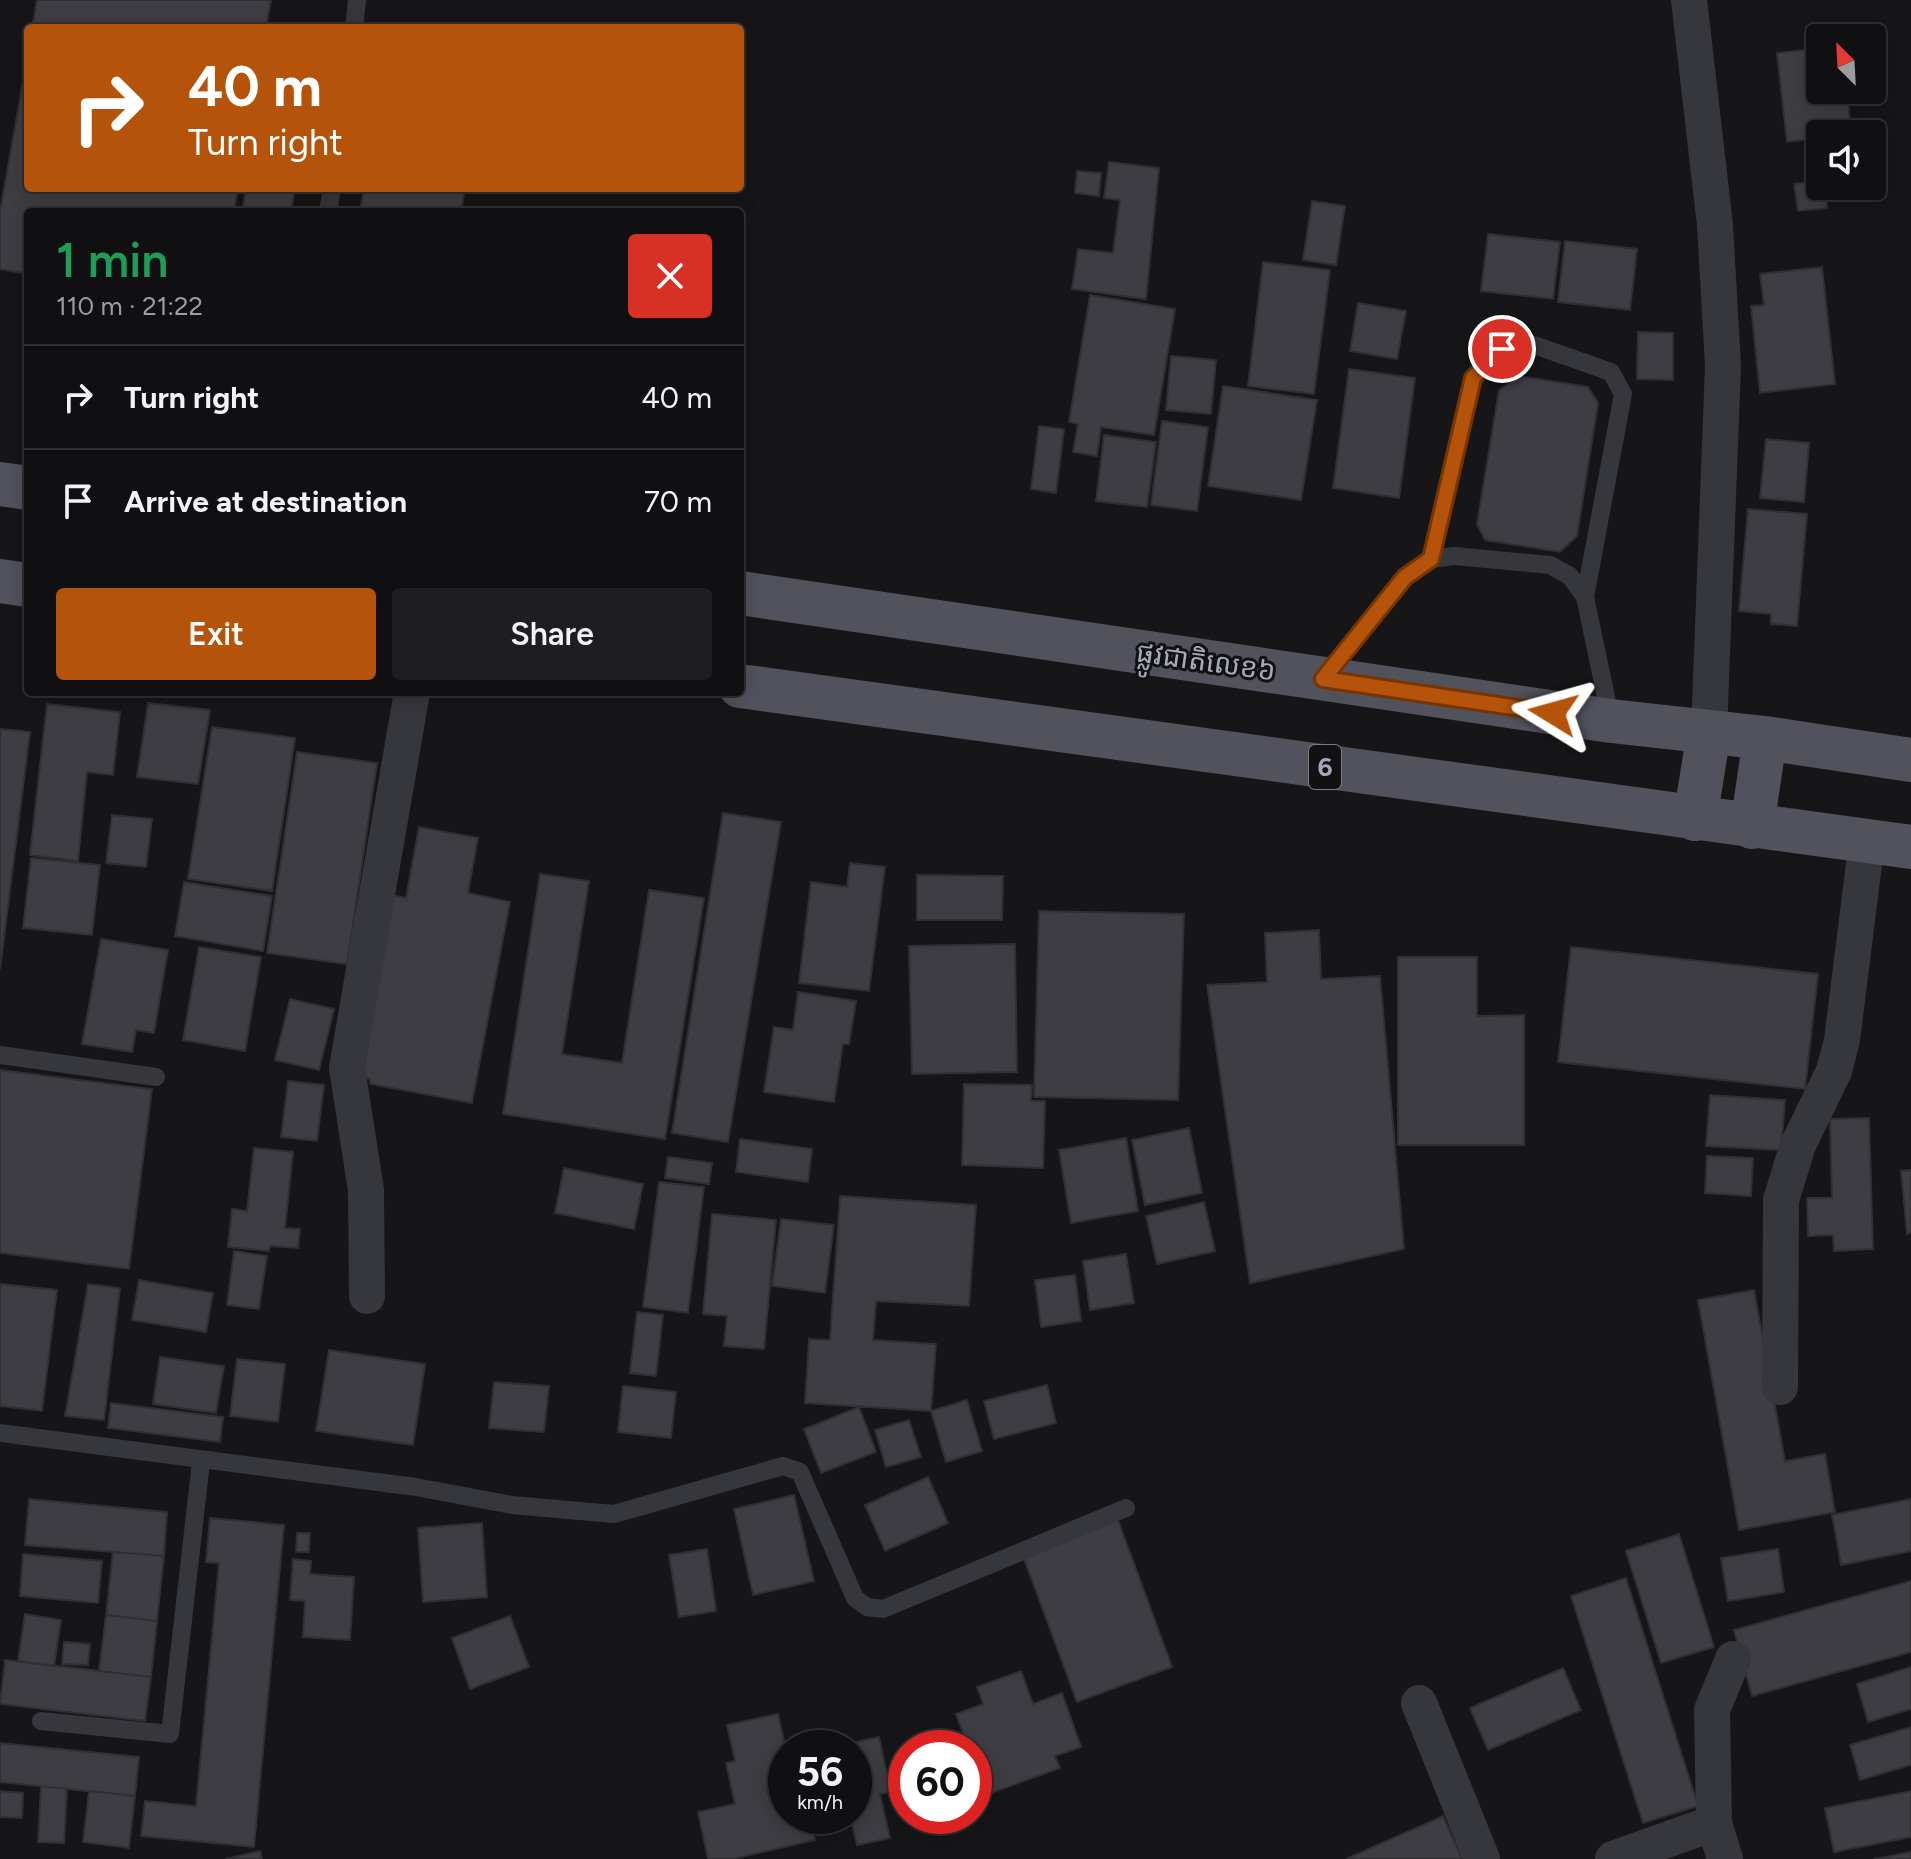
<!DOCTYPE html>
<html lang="en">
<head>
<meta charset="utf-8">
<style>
  body { margin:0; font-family:Figtree,"Noto Sans Khmer",sans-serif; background:#1e1e20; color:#f1f3f6; height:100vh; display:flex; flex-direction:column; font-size:30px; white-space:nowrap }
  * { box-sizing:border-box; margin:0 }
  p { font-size:26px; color:#9c9d9f }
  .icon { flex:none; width:44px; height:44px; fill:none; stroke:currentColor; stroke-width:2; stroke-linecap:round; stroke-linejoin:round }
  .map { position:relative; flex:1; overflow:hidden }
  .sheet { position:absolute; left:24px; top:208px; width:720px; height:488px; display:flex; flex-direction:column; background:#101012; border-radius:8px; box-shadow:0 4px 20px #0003,0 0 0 2px #303032 }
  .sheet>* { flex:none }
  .guide { position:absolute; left:24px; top:24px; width:720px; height:168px; border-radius:8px; box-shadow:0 4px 20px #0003,0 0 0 2px #303032; background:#b45309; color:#fff; overflow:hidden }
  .needle { width:52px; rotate:336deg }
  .buttons { position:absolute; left:1806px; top:24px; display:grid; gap:16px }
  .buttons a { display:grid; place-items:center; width:80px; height:80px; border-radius:8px; background:#101012; box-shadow:0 4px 20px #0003,0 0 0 2px #303032; font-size:40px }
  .speed { position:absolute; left:768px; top:1730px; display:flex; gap:16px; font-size:40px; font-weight:700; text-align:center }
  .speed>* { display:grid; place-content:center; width:104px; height:104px; border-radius:50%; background:#101012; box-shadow:0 4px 20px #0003,0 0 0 2px #303032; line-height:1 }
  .speed small { font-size:20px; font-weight:400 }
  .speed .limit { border:12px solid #d22; background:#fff; color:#111 }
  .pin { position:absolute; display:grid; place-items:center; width:68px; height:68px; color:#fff; margin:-34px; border:4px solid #fff; border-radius:50%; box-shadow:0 2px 8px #0007 }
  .me { position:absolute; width:88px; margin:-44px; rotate:278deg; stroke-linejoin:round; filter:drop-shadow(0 0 6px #0008) }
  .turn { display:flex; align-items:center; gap:28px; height:168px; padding:0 32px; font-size:36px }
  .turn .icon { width:104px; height:104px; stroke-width:2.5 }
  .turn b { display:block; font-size:56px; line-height:68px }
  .round { display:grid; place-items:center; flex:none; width:84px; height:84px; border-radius:8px; background:#1e1e20 }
  .headline { display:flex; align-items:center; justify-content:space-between; height:136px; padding:0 32px }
  h1 { font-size:48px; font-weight:600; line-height:60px; color:#1e9e55 }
  .button { display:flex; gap:16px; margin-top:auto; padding:16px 32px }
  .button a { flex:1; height:92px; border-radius:8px; background:#b45309; color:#fff; font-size:32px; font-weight:600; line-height:92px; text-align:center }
  .button a+a { background:#1e1e20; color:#f1f3f6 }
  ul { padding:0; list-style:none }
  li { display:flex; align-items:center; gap:24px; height:104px; padding:0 32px; border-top:2px solid #303032 }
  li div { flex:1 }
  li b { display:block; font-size:30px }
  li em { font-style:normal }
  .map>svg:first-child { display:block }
  .building { fill:#3d3d43; stroke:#302f34; stroke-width:2 }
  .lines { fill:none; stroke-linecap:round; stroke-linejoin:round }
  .service { stroke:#36363d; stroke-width:18 }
  .minor { stroke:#36363d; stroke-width:36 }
  .primary { stroke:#52525c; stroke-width:44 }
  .route-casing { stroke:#753606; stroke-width:20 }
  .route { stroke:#b45309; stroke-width:14 }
  .labels { text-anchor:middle; stroke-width:6; stroke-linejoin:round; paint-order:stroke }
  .shield { fill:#111013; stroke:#797b87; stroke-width:2 }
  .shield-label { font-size:26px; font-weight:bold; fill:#a6a9b9 }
  .street-label { font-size:28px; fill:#a6a9b9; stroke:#111013 }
</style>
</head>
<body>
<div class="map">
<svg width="1911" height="1859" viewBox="0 0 1911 1859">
  <rect width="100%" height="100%" fill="#161518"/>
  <!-- building -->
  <path class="building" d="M 37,0 L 271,0 L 266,28 L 32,28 Z
    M 1820,48 L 1820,90 L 1847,90 L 1851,134 L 1820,134 L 1820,138 L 1787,142 L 1777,53 Z
    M 28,53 L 28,188 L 238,188 L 234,212 L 28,212 L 28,274 L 0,269 L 0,212 Z
    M 1109,162 L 1159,168 L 1146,299 L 1072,289 L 1078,249 L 1113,253 L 1120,200 L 1104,198 Z
    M 1077,171 L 1101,173 L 1099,196 L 1075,193 Z
    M 1820,181 L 1820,186 L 1825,186 L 1827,208 L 1798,211 L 1794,184 Z
    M 246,188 L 295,188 L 291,212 L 242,212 Z
    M 364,188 L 465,188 L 461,212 L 360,212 Z
    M 1312,201 L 1345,206 L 1336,265 L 1303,260 Z
    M 1488,234 L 1560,242 L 1553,299 L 1481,291 Z
    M 1565,241 L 1637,249 L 1630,310 L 1558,302 Z
    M 1263,262 L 1330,270 L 1314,394 L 1248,386 Z
    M 1822,267 L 1835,384 L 1760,393 L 1751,306 L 1764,305 L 1760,274 Z
    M 1090,295 L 1175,309 L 1154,435 L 1101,427 L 1097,456 L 1073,452 L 1078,424 L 1069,422 Z
    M 1358,303 L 1406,311 L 1397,359 L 1350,351 Z
    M 1638,332 L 1673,333 L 1673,380 L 1637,379 Z
    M 1171,356 L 1216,360 L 1211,414 L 1166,410 Z
    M 1349,369 L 1415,378 L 1399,498 L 1333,488 Z
    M 1519,376 L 1588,387 L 1598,403 L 1577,536 L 1560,552 L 1485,540 L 1477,524 L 1499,390 Z
    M 1223,386 L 1317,400 L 1301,500 L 1208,486 Z
    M 1162,421 L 1208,427 L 1197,511 L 1151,505 Z
    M 1039,426 L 1064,429 L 1056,493 L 1031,489 Z
    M 1104,435 L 1156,442 L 1147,507 L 1096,501 Z
    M 1766,439 L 1809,443 L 1804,502 L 1760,498 Z
    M 1748,509 L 1807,514 L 1797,626 L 1771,624 L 1771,614 L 1739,611 Z
    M 148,703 L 210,710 L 198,784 L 137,777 Z
    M 47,704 L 120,712 L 113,775 L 87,772 L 78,861 L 30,855 Z
    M 212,727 L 295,738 L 272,891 L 188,879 Z
    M 0,729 L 30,732 L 0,969 Z
    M 297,752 L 377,763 L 347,964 L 267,953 Z
    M 723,813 L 781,822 L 728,1142 L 672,1133 Z
    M 112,815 L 152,819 L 146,867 L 106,863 Z
    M 419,827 L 478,838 L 468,893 L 510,902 L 472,1103 L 370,1084 L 370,1079 L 354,1076 L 389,895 L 406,898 Z
    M 31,858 L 100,865 L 92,935 L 23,928 Z
    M 850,863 L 885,867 L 869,991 L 799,983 L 811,882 L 847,887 Z
    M 540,874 L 589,881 L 562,1054 L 622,1063 L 649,890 L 704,898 L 665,1139 L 503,1114 Z
    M 917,875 L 1003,876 L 1002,920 L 917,920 Z
    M 184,882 L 272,896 L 263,951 L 175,936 Z
    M 1039,911 L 1184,914 L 1178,1100 L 1034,1097 Z
    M 1319,930 L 1321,979 L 1380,976 L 1404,1249 L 1250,1283 L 1207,985 L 1267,982 L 1265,933 Z
    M 101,939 L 168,950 L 154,1033 L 136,1030 L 132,1052 L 82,1044 Z
    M 1015,944 L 1017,1072 L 912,1074 L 909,946 Z
    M 199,947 L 261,957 L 245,1051 L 183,1040 Z
    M 1571,947 L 1818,974 L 1805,1089 L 1558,1062 Z
    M 1398,957 L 1477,957 L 1477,1016 L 1524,1015 L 1524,1145 L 1398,1145 Z
    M 798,992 L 856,1001 L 849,1044 L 843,1044 L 834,1102 L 764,1092 L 774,1027 L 793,1030 Z
    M 290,999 L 334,1009 L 319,1070 L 275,1060 Z
    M 0,1070 L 152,1089 L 129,1269 L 0,1253 Z
    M 288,1081 L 324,1085 L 317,1141 L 281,1137 Z
    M 964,1084 L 1032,1085 L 1031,1101 L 1045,1101 L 1043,1168 L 962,1165 Z
    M 1710,1095 L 1785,1100 L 1781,1150 L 1706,1146 Z
    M 1869,1118 L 1873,1249 L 1834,1251 L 1833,1235 L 1808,1236 L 1807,1198 L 1832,1198 L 1830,1119 Z
    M 1189,1128 L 1202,1193 L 1145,1205 L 1132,1140 Z
    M 1126,1138 L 1138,1211 L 1071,1223 L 1059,1150 Z
    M 740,1139 L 812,1149 L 808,1182 L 736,1172 Z
    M 254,1148 L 293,1152 L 285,1228 L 300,1229 L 298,1248 L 270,1246 L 269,1251 L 228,1247 L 232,1209 L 247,1211 Z
    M 1707,1156 L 1753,1158 L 1751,1196 L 1705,1193 Z
    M 668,1157 L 712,1163 L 709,1184 L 665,1178 Z
    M 564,1168 L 643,1184 L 634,1229 L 555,1213 Z
    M 1911,1170 L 1911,1233 L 1907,1234 L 1901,1171 Z
    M 659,1182 L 704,1187 L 688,1313 L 643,1307 Z
    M 840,1196 L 976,1205 L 969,1306 L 876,1301 L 873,1340 L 936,1344 L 931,1411 L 805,1403 L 809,1339 L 830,1340 Z
    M 1204,1202 L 1215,1251 L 1157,1264 L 1146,1216 Z
    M 712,1214 L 776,1220 L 764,1349 L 724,1346 L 727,1316 L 703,1314 Z
    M 781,1219 L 834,1225 L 825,1293 L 772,1286 Z
    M 234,1251 L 267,1256 L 259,1309 L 227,1305 Z
    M 1126,1254 L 1134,1303 L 1090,1310 L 1083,1261 Z
    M 1075,1275 L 1081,1321 L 1041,1327 L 1035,1280 Z
    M 139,1280 L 213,1293 L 206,1332 L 132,1320 Z
    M 0,1284 L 57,1290 L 42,1411 L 0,1406 Z
    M 88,1284 L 120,1288 L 104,1420 L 65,1416 Z
    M 1754,1290 L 1785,1461 L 1825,1454 L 1835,1512 L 1739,1530 L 1698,1300 Z
    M 637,1312 L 663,1315 L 656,1376 L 630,1373 Z
    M 329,1350 L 425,1364 L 413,1445 L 316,1431 Z
    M 160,1357 L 224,1366 L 216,1413 L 153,1404 Z
    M 237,1359 L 285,1364 L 278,1422 L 230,1416 Z
    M 494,1382 L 549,1386 L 544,1432 L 489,1428 Z
    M 1047,1385 L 1056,1423 L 994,1439 L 984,1401 Z
    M 623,1386 L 676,1392 L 671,1438 L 618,1432 Z
    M 967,1400 L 982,1451 L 946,1462 L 931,1411 Z
    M 111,1403 L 223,1417 L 220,1442 L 108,1428 Z
    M 859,1407 L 876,1452 L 821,1473 L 804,1429 Z
    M 909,1420 L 921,1457 L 886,1467 L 875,1430 Z
    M 928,1477 L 948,1523 L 885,1551 L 865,1505 Z
    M 794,1495 L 814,1581 L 753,1595 L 734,1509 Z
    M 29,1499 L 167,1512 L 164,1556 L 25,1545 Z
    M 1911,1499 L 1911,1551 L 1841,1565 L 1832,1515 Z
    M 210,1518 L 284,1525 L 254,1847 L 141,1836 L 145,1801 L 196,1806 L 219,1563 L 206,1562 Z
    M 1118,1520 L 1172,1667 L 1077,1702 L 1023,1556 Z
    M 482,1523 L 487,1597 L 423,1602 L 418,1528 Z
    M 297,1533 L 310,1533 L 309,1552 L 296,1552 Z
    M 1679,1534 L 1714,1647 L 1661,1663 L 1626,1551 Z
    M 707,1549 L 716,1611 L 679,1617 L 669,1555 Z
    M 1778,1549 L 1784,1592 L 1728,1601 L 1721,1558 Z
    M 113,1552 L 164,1556 L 157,1621 L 106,1615 Z
    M 23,1554 L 102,1561 L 98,1603 L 20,1596 Z
    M 293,1559 L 311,1561 L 310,1574 L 354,1577 L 350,1640 L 303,1637 L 305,1601 L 290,1600 Z
    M 1626,1578 L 1698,1806 L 1643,1823 L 1571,1596 Z
    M 1911,1581 L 1911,1652 L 1752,1696 L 1734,1630 Z
    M 25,1614 L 61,1620 L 54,1666 L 18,1661 Z
    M 106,1615 L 157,1621 L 151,1677 L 99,1671 Z
    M 510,1616 L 529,1667 L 470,1689 L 452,1638 Z
    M 64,1642 L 90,1644 L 88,1665 L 62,1664 Z
    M 5,1660 L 151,1677 L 145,1721 L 0,1704 Z
    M 1911,1667 L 1911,1709 L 1868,1722 L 1857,1684 Z
    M 1563,1668 L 1581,1710 L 1488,1750 L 1470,1708 Z
    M 1021,1671 L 1033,1704 L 1062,1693 L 1081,1747 L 1055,1756 L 1060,1768 L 991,1793 L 983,1773 L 974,1776 L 974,1748 L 956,1748 L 952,1736 L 963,1733 L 956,1714 L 983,1704 L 977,1687 Z
    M 778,1714 L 786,1750 L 786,1816 L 810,1816 L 815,1840 L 732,1859 L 708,1859 L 698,1812 L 735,1804 L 726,1763 L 735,1761 L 727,1725 Z
    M 1911,1727 L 1911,1765 L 1860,1780 L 1850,1745 Z
    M 879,1737 L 891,1792 L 880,1794 L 890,1838 L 857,1845 L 850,1816 L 854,1816 L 854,1748 L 829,1748 Z
    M 0,1743 L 139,1757 L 135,1796 L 0,1782 Z
    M 41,1787 L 67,1788 L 64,1843 L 38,1842 Z
    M 0,1791 L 23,1793 L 22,1818 L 0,1817 Z
    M 89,1791 L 135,1796 L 129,1848 L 83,1842 Z
    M 1911,1791 L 1911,1837 L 1834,1852 L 1825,1808 Z
    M 1443,1816 L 1462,1859 L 1346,1859 Z
    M 260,1851 L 262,1859 L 226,1859 Z
    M 1911,1852 L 1911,1859 L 1874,1859 Z"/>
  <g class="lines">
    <!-- service -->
    <path class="service" d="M 354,28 L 357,0
      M 328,212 L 332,188
      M 1431,559 L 1473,378 L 1502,349 L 1534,345 L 1611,372 L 1623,394 L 1585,597
      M 1323,678 L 1405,577 L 1431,559 L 1454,556 L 1550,565 L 1570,576 L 1585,597 L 1611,721
      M 0,1055 L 156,1077
      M 0,1433 L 416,1487 L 512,1505 L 614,1514 L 783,1466 L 800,1472 L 855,1598 L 867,1607 L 883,1609 L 1126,1508
      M 41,1721 L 170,1734 L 201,1462"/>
    <!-- minor -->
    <path class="minor" d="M 1689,0 L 1715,225 L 1723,366 L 1709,732
      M 367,1296 L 366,1190 L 347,1068 L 412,692
      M 1780,1387 L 1781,1200 L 1798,1145 L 1834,1071 L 1842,1040 L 1867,840
      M 1419,1703 L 1482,1859
      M 1613,1859 L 1714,1823
      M 1725,1859 L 1714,1823 L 1712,1710 L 1733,1659"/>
    <!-- primary -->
    <path class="primary" d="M 0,484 L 28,488
      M 0,581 L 28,585
      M 740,593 L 1611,721 L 1765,738 L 1911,760
      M 740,686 L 1911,847
      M 1695,819 L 1709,732
      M 1752,827 L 1765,738"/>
  </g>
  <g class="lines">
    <defs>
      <path id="route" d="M 1502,349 L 1473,378 L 1431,559 L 1405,577 L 1323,679 L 1553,713"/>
    </defs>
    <!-- route casing -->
    <use href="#route" class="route-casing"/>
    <!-- route -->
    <use href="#route" class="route"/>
  </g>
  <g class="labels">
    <!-- shield labels -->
    <rect class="shield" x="1309" y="745" width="32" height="44" rx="6"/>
    <g class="shield-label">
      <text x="1325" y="776">6</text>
    </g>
    <!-- street labels -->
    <g class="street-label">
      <text transform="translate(1206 661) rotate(8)" y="10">ផ្លូវជាតិលេខ៦</text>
    </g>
  </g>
</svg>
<div class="buttons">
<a><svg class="needle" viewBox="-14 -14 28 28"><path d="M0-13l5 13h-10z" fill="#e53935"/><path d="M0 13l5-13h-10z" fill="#9c9d9f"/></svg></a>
<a><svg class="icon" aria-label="sound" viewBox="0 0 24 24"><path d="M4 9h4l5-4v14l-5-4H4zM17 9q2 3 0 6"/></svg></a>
</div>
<div class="speed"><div>56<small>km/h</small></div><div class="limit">60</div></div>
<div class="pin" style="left:1502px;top:349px;background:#d93025"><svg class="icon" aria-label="arrive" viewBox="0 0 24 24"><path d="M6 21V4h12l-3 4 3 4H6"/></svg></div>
<svg class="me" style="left:1553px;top:713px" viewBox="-20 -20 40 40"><path d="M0-17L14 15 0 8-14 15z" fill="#b45309" stroke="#fff" stroke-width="4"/></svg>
<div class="guide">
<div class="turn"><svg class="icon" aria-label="right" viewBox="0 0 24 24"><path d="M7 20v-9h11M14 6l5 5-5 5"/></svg><div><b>40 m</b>Turn right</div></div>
</div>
<section class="sheet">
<div class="headline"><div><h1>1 min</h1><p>110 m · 21:22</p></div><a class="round" style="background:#d93025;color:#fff"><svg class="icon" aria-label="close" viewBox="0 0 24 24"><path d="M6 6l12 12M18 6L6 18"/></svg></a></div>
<ul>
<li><svg class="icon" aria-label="right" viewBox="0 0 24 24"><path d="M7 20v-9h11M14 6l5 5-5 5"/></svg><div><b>Turn right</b></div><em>40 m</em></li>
<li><svg class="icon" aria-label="arrive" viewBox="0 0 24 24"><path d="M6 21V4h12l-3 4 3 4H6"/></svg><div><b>Arrive at destination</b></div><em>70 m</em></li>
</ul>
<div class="button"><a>Exit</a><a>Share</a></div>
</section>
</div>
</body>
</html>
